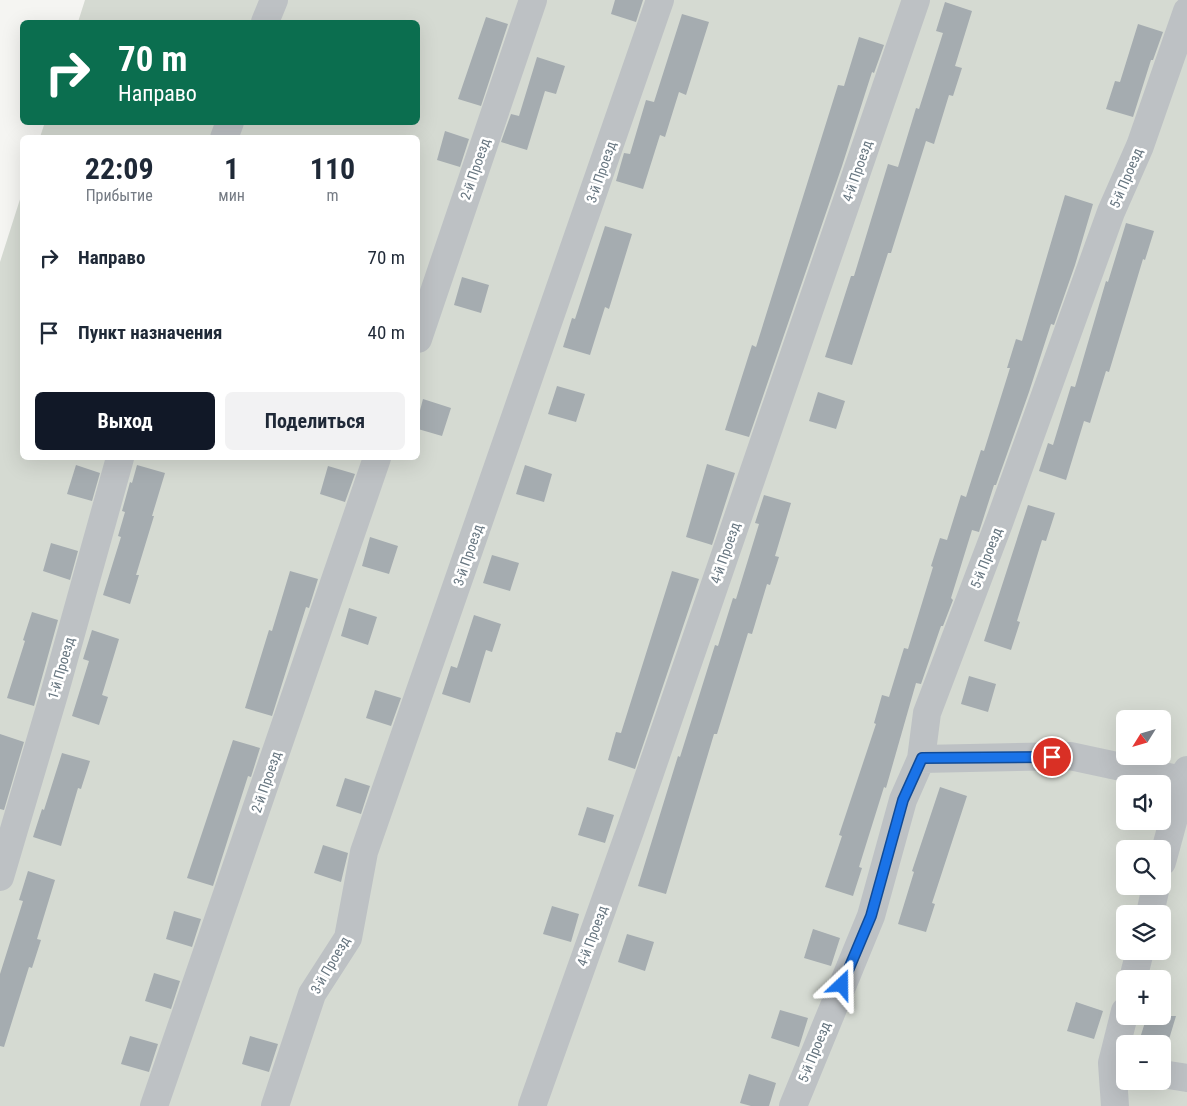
<!DOCTYPE html>
<html lang="ru">
<head>
<meta charset="utf-8">
<style>
  body { margin:0; font-family:"Roboto Condensed",sans-serif; background:#f2f2f3; color:#1f2937; height:100vh; display:flex; flex-direction:column; font-size:19px; white-space:nowrap }
  * { box-sizing:border-box; margin:0 }
  p { font-size:16px; color:#747a83 }
  .icon { flex:none; width:28px; height:28px; fill:none; stroke:currentColor; stroke-width:2; stroke-linecap:round; stroke-linejoin:round }
  .map { position:relative; flex:1; overflow:hidden }
  .sheet { position:absolute; left:20px; top:135px; width:400px; height:325px; display:flex; flex-direction:column; background:#fff; border-radius:8px; box-shadow:0 5px 20px #0002 }
  .sheet>* { flex:none }
  .banner { position:absolute; left:20px; top:20px; width:400px; height:105px; border-radius:8px; box-shadow:0 5px 20px #0002; background:#0b6e4f; color:#fff; overflow:hidden }
  .needle { width:32px; rotate:233deg }
  .controls { position:absolute; left:1116px; top:710px; display:grid; gap:10px }
  .controls a { display:grid; place-items:center; width:55px; height:55px; border-radius:8px; background:#fff; box-shadow:0 5px 20px #0002; font-size:25px }
  .pin { position:absolute; display:grid; place-items:center; width:42px; height:42px; color:#fff; margin:-21px; border:2px solid #fff; border-radius:50%; box-shadow:0 1px 5px #0007 }
  .me { position:absolute; width:55px; margin:-28px; rotate:23deg; stroke-linejoin:round; filter:drop-shadow(0 0 4px #0008) }
  .turn { display:flex; align-items:center; gap:18px; height:105px; padding:0 15px; font-size:22px }
  .turn .icon { width:65px; height:65px; stroke-width:2.5 }
  .turn b { display:block; font-size:35px; line-height:42px }
  .eta { display:flex; justify-content:space-evenly; align-items:center; height:85px; text-align:center }
  .eta b { font-size:30px; font-weight:700; line-height:35px }
  .primary-button { display:flex; gap:10px; margin-top:auto; padding:10px 15px }
  .primary-button a { flex:1; height:58px; border-radius:8px; background:#111827; color:#fff; font-size:20px; font-weight:700; line-height:58px; text-align:center }
  .primary-button a+a { background:#f2f2f3; color:#1f2937 }
  ul { padding:0; list-style:none }
  li { display:flex; align-items:center; gap:15px; height:75px; padding:0 15px }
  li div { flex:1 }
  li b { display:block; font-size:19px }
  li em { font-style:normal }
  .map>svg:first-child { display:block }
  .green { fill:#d5dad2; fill-rule:evenodd }
  .building { fill:#a5acb0 }
  .lines { fill:none; stroke-linecap:round; stroke-linejoin:round }
  .minor { stroke:#bdc1c4; stroke-width:28 }
  .route-casing { stroke:#114b97; stroke-width:12 }
  .route { stroke:#1a73e8; stroke-width:9 }
  .labels { text-anchor:middle; stroke-width:5; stroke-linejoin:round; paint-order:stroke }
  .street-label { font-size:14px; fill:#677680; stroke:#fff }
</style>
</head>
<body>
<div class="map">
<svg width="1187" height="1106" viewBox="0 0 1187 1106">
  <rect width="100%" height="100%" fill="#f5f5f2"/>
  <!-- green -->
  <path class="green" d="M 85,0 L 1187,0 L 1187,1106 L 0,1106 L 0,262 L 22,193 L 22,458 L 418,458 L 418,138 L 40,137 L 45,122 L 418,122 L 418,22 L 78,22 ZM 1125,719 L 1162,719 L 1162,756 L 1125,756 ZM 1125,784 L 1162,784 L 1162,821 L 1125,821 ZM 1125,849 L 1162,849 L 1162,886 L 1125,886 ZM 1125,914 L 1162,914 L 1162,951 L 1125,951 ZM 1125,979 L 1162,979 L 1162,1016 L 1125,1016 ZM 1125,1044 L 1162,1044 L 1162,1081 L 1125,1081 Z"/>
  <!-- building -->
  <path class="building" d="M 615,0 L 643,0 L 636,22 L 611,14 Z
    M 945,2 L 972,11 L 955,66 L 962,68 L 953,96 L 949,95 L 934,144 L 926,141 L 891,253 L 888,253 L 852,365 L 825,357 L 851,276 L 854,276 L 888,164 L 898,167 L 916,108 L 919,109 L 943,33 L 936,31 Z
    M 682,14 L 709,22 L 686,95 L 679,92 L 665,137 L 660,135 L 643,189 L 616,181 L 624,153 L 630,154 L 646,100 L 654,102 Z
    M 486,17 L 508,24 L 481,106 L 458,99 Z
    M 1138,24 L 1163,32 L 1153,60 L 1151,60 L 1133,117 L 1106,109 L 1115,81 L 1120,82 Z
    M 859,37 L 884,45 L 874,73 L 872,72 L 842,166 L 749,437 L 725,430 L 752,345 L 756,347 L 838,85 L 844,86 Z
    M 537,57 L 565,66 L 556,94 L 545,91 L 527,150 L 501,142 L 511,114 L 519,116 Z
    M 445,131 L 469,139 L 460,167 L 437,160 Z
    M 1065,195 L 1093,204 L 1075,265 L 1054,325 L 1051,324 L 1029,392 L 996,485 L 994,485 L 979,532 L 972,530 L 951,598 L 953,600 L 943,626 L 941,626 L 921,684 L 916,683 L 886,788 L 884,787 L 859,867 L 862,868 L 853,896 L 825,887 L 842,836 L 839,835 L 876,724 L 874,723 L 882,695 L 889,697 L 904,648 L 908,649 L 933,567 L 931,566 L 940,538 L 947,540 L 961,495 L 966,497 L 981,450 L 984,451 L 1010,368 L 1007,368 L 1016,339 L 1022,341 Z
    M 1126,223 L 1154,231 L 1145,260 L 1143,259 L 1109,372 L 1106,371 L 1090,423 L 1084,421 L 1066,480 L 1039,471 L 1048,443 L 1053,445 L 1071,386 L 1075,387 L 1106,281 L 1108,282 Z
    M 605,226 L 632,234 L 609,309 L 605,307 L 590,355 L 563,347 L 572,318 L 575,319 Z
    M 462,277 L 489,285 L 481,313 L 454,305 Z
    M 557,386 L 585,394 L 576,422 L 548,414 Z
    M 818,392 L 845,401 L 836,429 L 809,421 Z
    M 423,399 L 451,408 L 442,436 L 418,429 L 418,418 Z
    M 707,464 L 735,473 L 712,545 L 686,537 Z
    M 76,465 L 100,473 L 92,501 L 67,494 Z
    M 137,465 L 165,473 L 152,516 L 154,516 L 136,575 L 139,575 L 130,604 L 103,595 L 121,537 L 118,536 L 125,512 L 122,511 L 130,482 L 132,483 Z
    M 525,465 L 552,474 L 544,502 L 516,494 Z
    M 328,466 L 355,474 L 345,502 L 320,494 Z
    M 764,495 L 791,503 L 775,556 L 779,557 L 770,585 L 767,584 L 752,634 L 748,633 L 717,734 L 714,734 L 666,894 L 638,886 L 678,756 L 680,757 L 715,645 L 718,646 L 733,598 L 736,599 L 759,524 L 755,523 Z
    M 1028,505 L 1055,513 L 1046,541 L 1042,540 L 1017,621 L 1020,622 L 1011,650 L 984,641 Z
    M 370,537 L 398,546 L 389,574 L 362,566 Z
    M 51,543 L 78,551 L 70,580 L 43,571 Z
    M 492,555 L 519,563 L 510,591 L 483,583 Z
    M 290,571 L 318,579 L 309,608 L 306,607 L 272,716 L 245,708 L 269,630 L 272,631 Z
    M 672,571 L 699,579 L 635,769 L 608,760 L 616,732 L 621,733 Z
    M 349,608 L 377,617 L 368,645 L 341,636 Z
    M 32,612 L 58,620 L 34,706 L 7,698 L 25,641 L 23,640 Z
    M 474,615 L 501,624 L 492,652 L 486,650 L 470,703 L 442,694 L 451,666 L 457,668 Z
    M 92,630 L 119,639 L 102,695 L 108,697 L 99,725 L 72,716 L 89,661 L 83,659 Z
    M 969,676 L 996,684 L 988,712 L 961,704 Z
    M 375,690 L 401,698 L 391,726 L 366,718 Z
    M 0,734 L 24,742 L 4,810 L 0,809 Z
    M 233,740 L 260,748 L 251,777 L 248,776 L 213,886 L 187,878 Z
    M 62,753 L 90,761 L 81,789 L 78,788 L 61,846 L 33,837 L 42,809 L 44,810 Z
    M 345,778 L 370,786 L 361,814 L 336,806 Z
    M 940,787 L 967,796 L 932,903 L 935,904 L 926,932 L 898,924 L 914,872 L 912,871 Z
    M 587,807 L 614,815 L 605,843 L 578,835 Z
    M 323,845 L 348,853 L 341,882 L 314,873 Z
    M 28,871 L 55,880 L 37,939 L 41,940 L 32,968 L 29,967 L 4,1047 L 0,1046 L 0,974 L 23,901 L 19,900 Z
    M 552,906 L 579,914 L 571,942 L 543,934 Z
    M 174,911 L 201,919 L 192,947 L 166,939 Z
    M 813,929 L 840,938 L 831,966 L 804,958 Z
    M 627,934 L 654,942 L 645,971 L 618,962 Z
    M 154,973 L 180,981 L 171,1009 L 145,1001 Z
    M 1076,1002 L 1103,1011 L 1094,1039 L 1067,1031 Z
    M 780,1010 L 808,1018 L 799,1047 L 771,1038 Z
    M 1147,1016 L 1176,1016 L 1167,1046 L 1140,1038 Z
    M 130,1036 L 158,1044 L 149,1072 L 121,1064 Z
    M 250,1036 L 278,1044 L 269,1072 L 242,1064 Z
    M 749,1074 L 776,1083 L 769,1106 L 751,1106 L 740,1103 Z"/>
  <g class="lines">
    <!-- minor -->
    <path class="minor" d="M 265,22 L 274,0
      M 224,138 L 230,122
      M 418,339 L 533,0
      M 921,759 L 1070,756 L 1187,781
      M 1162,862 L 1187,770
      M 0,877 L 55,691 L 120,458
      M 1150,914 L 1156,886
      M 1133,979 L 1140,951
      M 1162,1074 L 1187,1078
      M 154,1106 L 377,458
      M 275,1106 L 312,994 L 348,938 L 364,852 L 660,0
      M 532,1106 L 631,828 L 916,0
      M 793,1106 L 871,916 L 903,800 L 921,759 L 927,713 L 999,523 L 1111,212 L 1140,146 L 1187,11
      M 1115,1106 L 1112,1063 L 1125,1011"/>
  </g>
  <g class="lines">
    <defs>
      <path id="route" d="M 842,985 L 871,916 L 903,800 L 922,758 L 1052,757"/>
    </defs>
    <!-- route casing -->
    <use href="#route" class="route-casing"/>
    <!-- route -->
    <use href="#route" class="route"/>
  </g>
  <g class="labels">
    <!-- street labels -->
    <g class="street-label">
      <text transform="translate(475 169) rotate(-71)" y="5">2-й Проезд</text>
      <text transform="translate(857 171) rotate(-71)" y="5">4-й Проезд</text>
      <text transform="translate(601 172) rotate(-71)" y="5">3-й Проезд</text>
      <text transform="translate(1126 178) rotate(-67)" y="5">5-й Проезд</text>
      <text transform="translate(725 553) rotate(-71)" y="5">4-й Проезд</text>
      <text transform="translate(468 555) rotate(-71)" y="5">3-й Проезд</text>
      <text transform="translate(986 558) rotate(-69)" y="5">5-й Проезд</text>
      <text transform="translate(61 668) rotate(-74)" y="5">1-й Проезд</text>
      <text transform="translate(266 782) rotate(-71)" y="5">2-й Проезд</text>
      <text transform="translate(592 936) rotate(-70)" y="5">4-й Проезд</text>
      <text transform="translate(330 965) rotate(-60)" y="5">3-й Проезд</text>
      <text transform="translate(814 1052) rotate(-68)" y="5">5-й Проезд</text>
    </g>
  </g>
</svg>
<div class="controls">
<a><svg class="needle" viewBox="-14 -14 28 28"><path d="M0-13l5 13h-10z" fill="#e53935"/><path d="M0 13l5-13h-10z" fill="#747a83"/></svg></a>
<a><svg class="icon" aria-label="sound" viewBox="0 0 24 24"><path d="M4 9h4l5-4v14l-5-4H4zM17 9q2 3 0 6"/></svg></a>
<a><svg class="icon" aria-label="search" viewBox="0 0 24 24"><circle cx="10" cy="10" r="6"/><path d="M15 15l6 6"/></svg></a>
<a><svg class="icon" aria-label="layers" viewBox="0 0 24 24"><path d="M12 4l9 5-9 5-9-5zM3 14l9 5 9-5"/></svg></a>
<a>+</a>
<a>−</a>
</div>
<div class="pin" style="left:1052px;top:757px;background:#d93025"><svg class="icon" aria-label="arrive" viewBox="0 0 24 24"><path d="M6 21V4h12l-3 4 3 4H6"/></svg></div>
<svg class="me" style="left:842px;top:985px" viewBox="-20 -20 40 40"><path d="M0-17L14 15 0 8-14 15z" fill="#1a73e8" stroke="#fff" stroke-width="4"/></svg>
<div class="banner">
<div class="turn"><svg class="icon" aria-label="right" viewBox="0 0 24 24"><path d="M7 20v-9h11M14 6l5 5-5 5"/></svg><div><b>70 m</b>Направо</div></div>
</div>
<section class="sheet">
<div class="eta">
<div><b>22:09</b><p>Прибытие</p></div>
<div><b>1</b><p>мин</p></div>
<div><b>110</b><p>m</p></div>
</div>
<ul>
<li><svg class="icon" aria-label="right" viewBox="0 0 24 24"><path d="M7 20v-9h11M14 6l5 5-5 5"/></svg><div><b>Направо</b></div><em>70 m</em></li>
<li><svg class="icon" aria-label="arrive" viewBox="0 0 24 24"><path d="M6 21V4h12l-3 4 3 4H6"/></svg><div><b>Пункт назначения</b></div><em>40 m</em></li>
</ul>
<div class="primary-button"><a>Выход</a><a>Поделиться</a></div>
</section>
</div>
</body>
</html>
